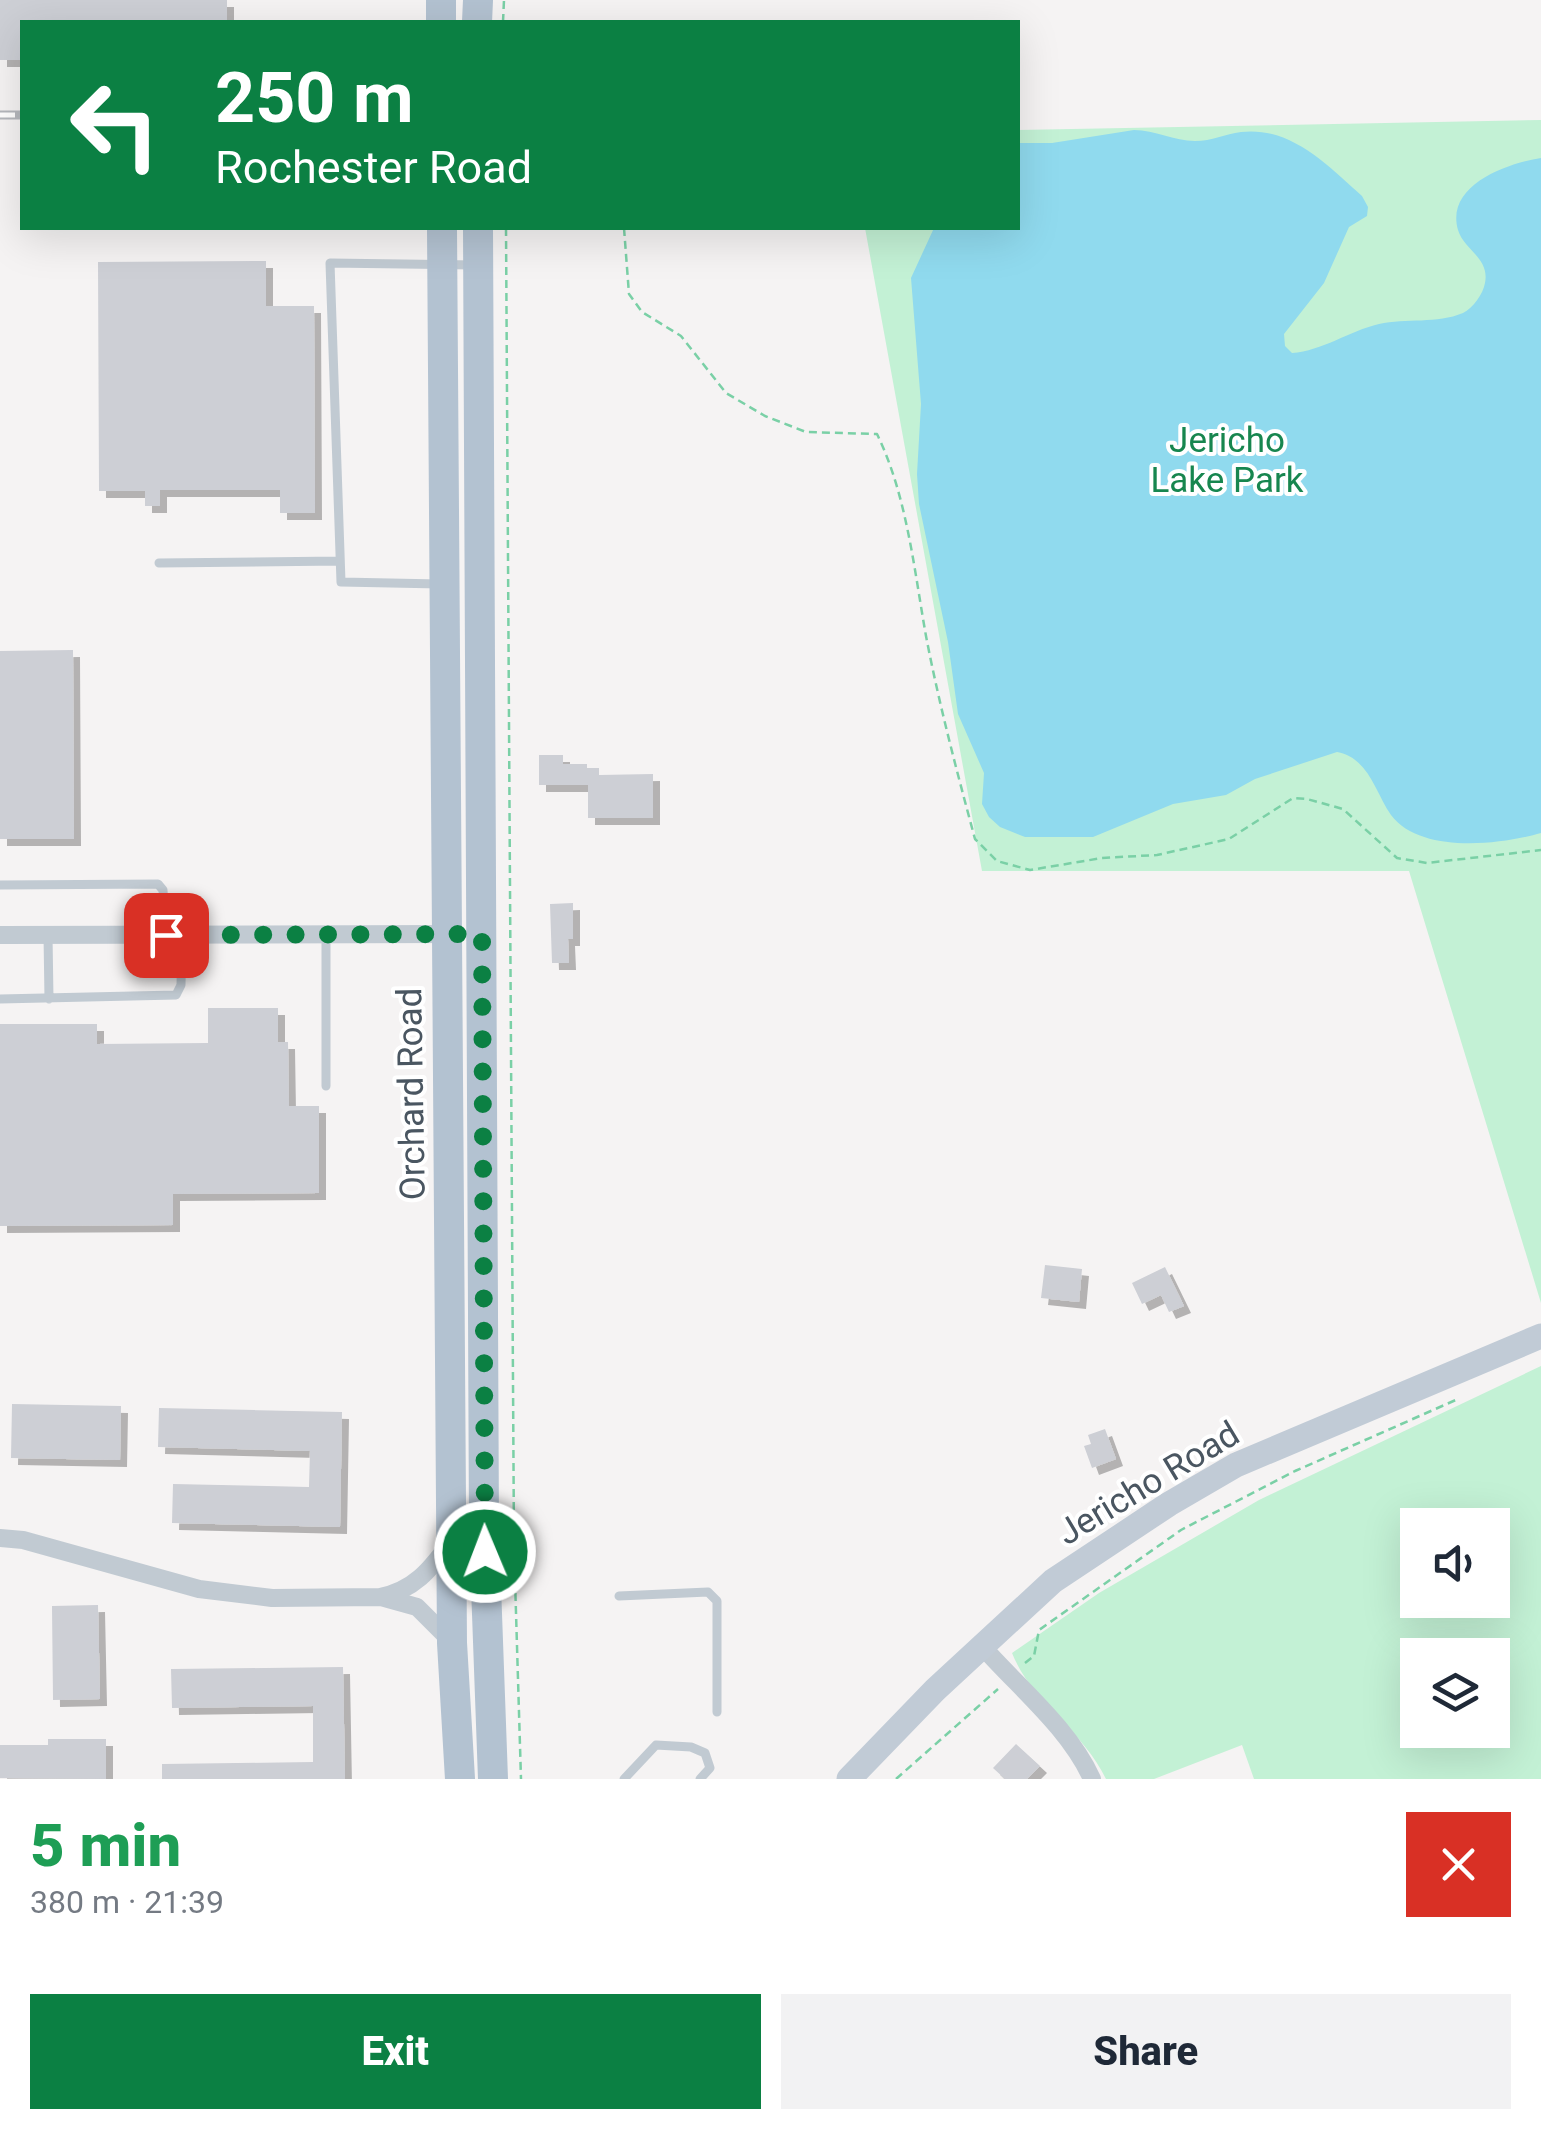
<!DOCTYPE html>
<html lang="en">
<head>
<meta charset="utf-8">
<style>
  body { margin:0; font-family:Roboto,sans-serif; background:#f2f2f3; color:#1f2937; height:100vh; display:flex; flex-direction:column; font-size:38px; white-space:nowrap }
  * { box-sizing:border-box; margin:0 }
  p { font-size:32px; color:#747a83 }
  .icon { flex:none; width:55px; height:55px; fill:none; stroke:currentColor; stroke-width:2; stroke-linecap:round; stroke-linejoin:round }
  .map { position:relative; height:1779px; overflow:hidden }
  .panel { display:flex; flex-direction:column; background:#fff; flex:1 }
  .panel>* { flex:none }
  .hud { position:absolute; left:20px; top:20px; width:1000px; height:210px; border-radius:0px; box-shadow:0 10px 40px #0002; background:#0b8043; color:#fff; overflow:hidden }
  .buttons { position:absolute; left:1400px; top:1508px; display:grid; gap:20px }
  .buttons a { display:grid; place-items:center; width:110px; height:110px; border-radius:0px; background:#fff; box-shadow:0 10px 40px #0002; font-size:50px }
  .pin { position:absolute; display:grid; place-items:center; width:85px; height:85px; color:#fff; margin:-42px; border-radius:20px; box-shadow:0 5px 15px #0006 }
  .me { position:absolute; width:110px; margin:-55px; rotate:359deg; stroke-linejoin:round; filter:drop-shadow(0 0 8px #0008) }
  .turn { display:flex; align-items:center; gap:35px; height:210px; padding:0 30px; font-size:45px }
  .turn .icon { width:130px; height:130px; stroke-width:2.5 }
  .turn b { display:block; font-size:70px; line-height:85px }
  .round { display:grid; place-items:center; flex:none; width:105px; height:105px; border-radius:0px; background:#f2f2f3 }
  .overview { display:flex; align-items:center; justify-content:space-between; height:170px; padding:0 30px }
  h1 { font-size:60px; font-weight:800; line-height:75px; color:#1e9e55 }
  .button { display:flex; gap:20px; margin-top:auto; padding:20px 30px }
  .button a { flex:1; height:115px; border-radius:0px; background:#0b8043; color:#fff; font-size:40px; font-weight:800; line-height:115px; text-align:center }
  .button a+a { background:#f2f2f3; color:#1f2937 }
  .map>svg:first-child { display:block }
  .green { fill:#c3f1d5; fill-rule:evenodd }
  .water { fill:#90daee }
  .building { fill:#cdcfd5; filter:url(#shadow) }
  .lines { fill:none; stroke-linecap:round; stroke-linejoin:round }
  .path { stroke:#7ad0a6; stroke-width:2.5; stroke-dasharray:8 5; stroke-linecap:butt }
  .service { stroke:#c1cad2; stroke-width:9 }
  .minor { stroke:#c1cad2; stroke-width:18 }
  .secondary { stroke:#c1cbd6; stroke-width:25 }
  .primary { stroke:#b3c2d1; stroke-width:30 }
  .rail-casing { stroke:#b5b8bd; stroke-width:9 }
  .rail { stroke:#fff; stroke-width:5; stroke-dasharray:15; stroke-linecap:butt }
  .route { stroke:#0b8043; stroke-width:18; stroke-dasharray:0 32.4 }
  .labels { text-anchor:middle; stroke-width:8; stroke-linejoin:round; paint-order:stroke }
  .park-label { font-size:35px; fill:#17864f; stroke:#fff }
  .street-label { font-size:35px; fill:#4a5661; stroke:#fff }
</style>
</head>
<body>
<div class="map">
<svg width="1541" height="1779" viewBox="0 0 1541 1779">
  <defs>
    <filter id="shadow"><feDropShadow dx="7" dy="7" stdDeviation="0" flood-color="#0004"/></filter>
  </defs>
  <rect width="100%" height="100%" fill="#f5f3f3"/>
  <!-- green -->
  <path class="green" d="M 1541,120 L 1541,1303 L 1409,871 L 982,871 L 865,228 L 1018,228 L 1018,130 Z
    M 1541,1366 L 1541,1779 L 1254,1779 L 1242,1745 L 1154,1779 L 1106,1779 C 1083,1730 1032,1703 1012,1653 L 1099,1593 L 1259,1500 ZM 1418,1525 L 1492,1525 L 1492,1600 L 1418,1600 ZM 1418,1655 L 1492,1655 L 1492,1730 L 1418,1730 Z"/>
  <!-- water -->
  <path class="water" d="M 1134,130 C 1155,130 1174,141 1195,141 C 1212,141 1225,134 1241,132 C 1291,126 1328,166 1362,196 L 1368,207 L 1367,216 L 1349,227 L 1324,283 L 1284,334 L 1285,346 L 1292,353 C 1322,351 1349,331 1379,324 C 1406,318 1437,324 1463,313 C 1473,308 1483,294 1485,283 C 1490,258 1464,250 1458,230 C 1445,185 1508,163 1541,158 L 1541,833 C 1500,845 1420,854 1391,815 C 1375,792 1369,758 1337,752 L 1255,779 L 1226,795 L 1173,804 L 1093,837 L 1025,837 L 1000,827 L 989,817 L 982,804 L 984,773 L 958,714 L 948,642 L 919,504 L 917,474 L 921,404 L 911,278 L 934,228 L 1018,228 L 1018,143 L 1052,143 Z"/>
  <!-- building -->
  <path class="building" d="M 0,0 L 227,0 L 227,22 L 22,22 L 22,60 L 0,60 Z
    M 266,261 L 266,306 L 314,306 L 315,513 L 280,513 L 280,490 L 160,490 L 160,506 L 145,506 L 145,491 L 99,491 L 98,262 Z
    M 73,650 L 74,839 L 0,839 L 0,651 Z
    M 539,755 L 563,755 L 563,764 L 587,764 L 587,768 L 599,768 L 599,775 L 653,774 L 653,818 L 588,818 L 588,785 L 539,785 Z
    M 573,903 L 573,939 L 568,939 L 569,963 L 552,963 L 550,904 Z
    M 208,1008 L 278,1008 L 278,1042 L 288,1042 L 289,1106 L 319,1106 L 319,1193 L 173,1194 L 173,1225 L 0,1226 L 0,1024 L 97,1024 L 97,1044 L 208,1043 Z
    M 1045,1265 L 1082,1269 L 1079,1302 L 1041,1298 Z
    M 1165,1267 L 1184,1306 L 1169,1312 L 1161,1295 L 1142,1304 L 1132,1283 Z
    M 12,1404 L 121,1406 L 120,1460 L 11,1458 Z
    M 159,1408 L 342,1412 L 340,1527 L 172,1523 L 173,1484 L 309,1487 L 310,1451 L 158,1447 Z
    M 1105,1429 L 1116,1459 L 1092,1468 L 1084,1446 L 1091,1444 L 1088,1435 Z
    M 98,1605 L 100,1699 L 53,1700 L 52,1606 Z
    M 343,1667 L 345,1779 L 162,1779 L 162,1764 L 313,1762 L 313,1706 L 172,1708 L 171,1669 Z
    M 48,1739 L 106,1739 L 106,1779 L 0,1778 L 0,1745 L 48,1745 Z
    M 1016,1744 L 1040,1766 L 1027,1779 L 1005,1779 L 993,1768 Z"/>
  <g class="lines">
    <!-- path -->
    <path class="path" d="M 503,22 L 504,0
      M 506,228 L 514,1546 L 521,1779
      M 624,228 L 629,294 L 642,312 L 681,336 L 726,393 L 765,416 L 806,432 L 877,434 C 907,496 914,569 926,636 C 939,704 957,772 975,839 L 997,861 L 1030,870 L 1102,858 L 1157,855 L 1229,839 L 1293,798 L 1307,799 L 1343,809 L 1397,858 L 1427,863 L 1541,850
      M 1025,1663 L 1034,1656 L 1039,1630 L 1181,1530 L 1295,1471 L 1458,1399
      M 896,1779 L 998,1689"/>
    <!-- service -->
    <path class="service" d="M 159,563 L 340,561
      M 440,584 L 341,582 L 330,263 L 475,265
      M 0,885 L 158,884 L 163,890 L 166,935
      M 326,934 L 326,1086
      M 48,935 L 49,999
      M 0,999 L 176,995 L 181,985 L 182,935
      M 619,1596 L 708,1592 L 717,1601 L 717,1712
      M 624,1779 L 656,1745 L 691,1747 L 705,1753 L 710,1768 L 700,1779"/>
    <!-- minor -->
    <path class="minor" d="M 0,935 L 456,934
      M 0,1538 L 23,1540 L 199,1589 L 272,1598 L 380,1597 C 414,1590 430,1570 450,1543
      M 381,1597 L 417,1607 L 450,1640
      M 982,1646 C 1019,1688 1069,1728 1092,1779"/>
    <!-- secondary -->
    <path class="secondary" d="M 849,1779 L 935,1690 L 1053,1581 L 1169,1504 L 1236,1465 L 1541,1336"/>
    <!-- primary -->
    <path class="primary" d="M 441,0 L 441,22
      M 477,22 L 478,0
      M 442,228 L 452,1643 L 460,1779
      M 478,228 L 484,1531 L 493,1779"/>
    <defs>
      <path id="rail" d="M 0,115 L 22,115"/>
    </defs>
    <!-- rail casing -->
    <use href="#rail" class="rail-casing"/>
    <!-- rail -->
    <use href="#rail" class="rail"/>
  </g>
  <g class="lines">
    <!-- route -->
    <path class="route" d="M 166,935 L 482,934 L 485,1552"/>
  </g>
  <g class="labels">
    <!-- park labels -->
    <g class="park-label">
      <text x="1227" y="452">Jericho<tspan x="1227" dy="40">Lake Park</tspan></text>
    </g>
    <!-- street labels -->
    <g class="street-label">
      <text transform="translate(411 1094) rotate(-91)" y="12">Orchard Road</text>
      <text transform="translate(1148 1483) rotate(-31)" y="12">Jericho Road</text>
    </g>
  </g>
</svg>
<div class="buttons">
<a><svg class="icon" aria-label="sound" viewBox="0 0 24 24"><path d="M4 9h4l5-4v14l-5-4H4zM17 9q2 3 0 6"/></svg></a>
<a><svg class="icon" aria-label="layers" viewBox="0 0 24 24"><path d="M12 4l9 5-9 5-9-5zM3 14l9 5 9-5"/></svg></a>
</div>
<div class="pin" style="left:166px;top:935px;background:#d93025"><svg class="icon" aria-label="arrive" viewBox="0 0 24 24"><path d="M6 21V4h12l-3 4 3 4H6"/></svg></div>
<svg class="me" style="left:485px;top:1552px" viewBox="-20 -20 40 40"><circle r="17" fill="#0b8043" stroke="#fff" stroke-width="3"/><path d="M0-11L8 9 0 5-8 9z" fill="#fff"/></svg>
<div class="hud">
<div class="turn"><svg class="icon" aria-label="left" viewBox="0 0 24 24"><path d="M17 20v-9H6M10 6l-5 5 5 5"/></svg><div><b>250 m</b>Rochester Road</div></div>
</div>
</div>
<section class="panel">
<div class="overview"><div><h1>5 min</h1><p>380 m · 21:39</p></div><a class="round" style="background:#d93025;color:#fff"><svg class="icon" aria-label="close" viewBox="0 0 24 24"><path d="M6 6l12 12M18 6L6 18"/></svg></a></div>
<div class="button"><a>Exit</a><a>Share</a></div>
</section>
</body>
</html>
